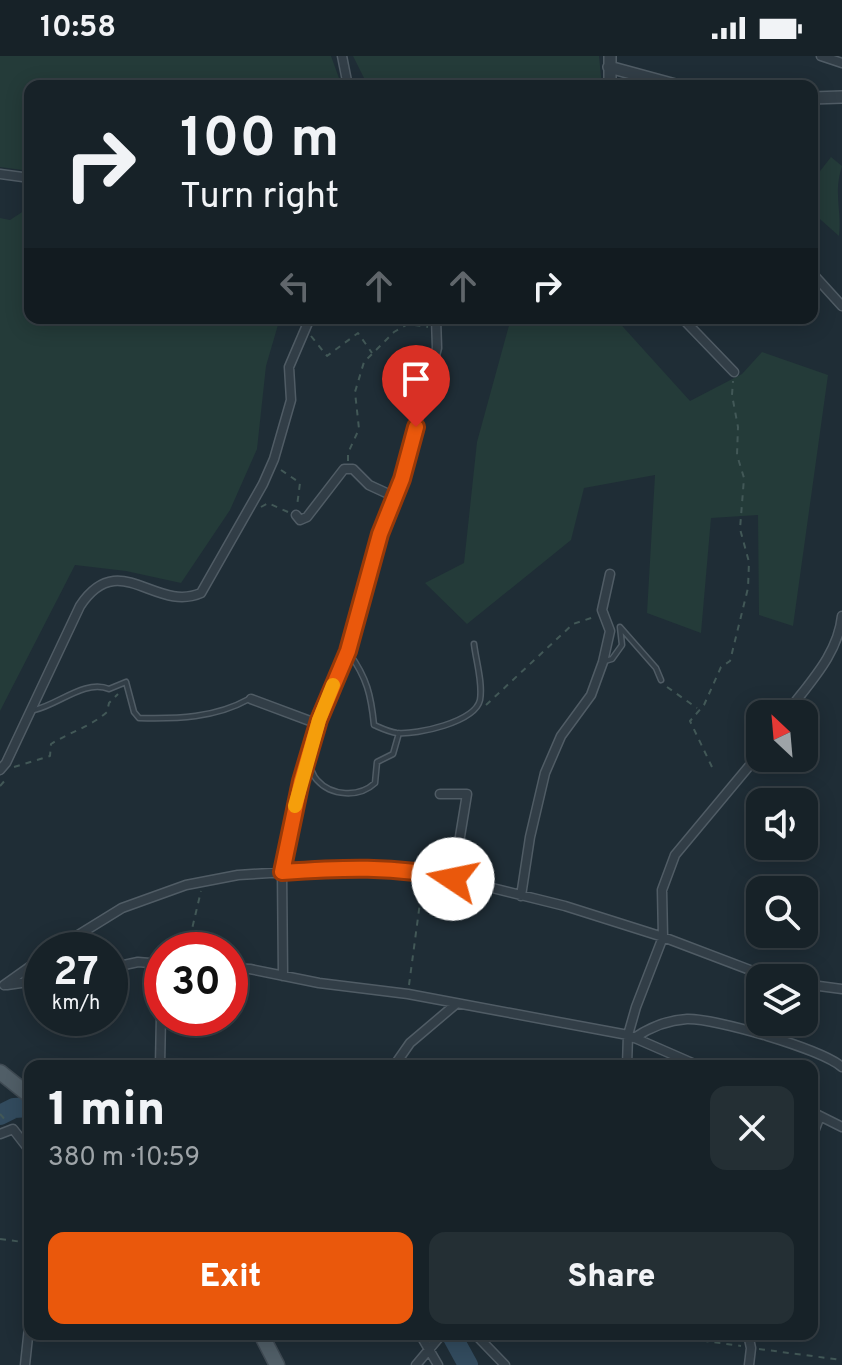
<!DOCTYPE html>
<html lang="en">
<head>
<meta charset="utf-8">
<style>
  body { margin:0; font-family:Overpass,sans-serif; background:#242f34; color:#f1f3f6; height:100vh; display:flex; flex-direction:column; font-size:30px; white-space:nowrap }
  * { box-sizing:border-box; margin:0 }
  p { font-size:26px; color:#9ea4a8 }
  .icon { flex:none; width:44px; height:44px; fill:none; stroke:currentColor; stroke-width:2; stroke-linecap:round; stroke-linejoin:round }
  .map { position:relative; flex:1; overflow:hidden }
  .drawer { position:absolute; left:24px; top:1004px; width:794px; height:280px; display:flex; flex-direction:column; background:#172228; border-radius:16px; box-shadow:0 4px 20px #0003,0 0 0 2px #363f45 }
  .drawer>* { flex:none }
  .guide { position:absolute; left:24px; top:24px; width:794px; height:244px; border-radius:16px; box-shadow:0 4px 20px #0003,0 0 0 2px #363f45; background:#172228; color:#f1f3f6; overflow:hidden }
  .needle { width:52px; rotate:334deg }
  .controls { position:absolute; left:746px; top:644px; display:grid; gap:16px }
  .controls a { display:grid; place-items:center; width:72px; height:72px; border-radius:16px; background:#172228; box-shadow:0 4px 20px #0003,0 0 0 2px #363f45; font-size:40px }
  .speed { position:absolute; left:24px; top:876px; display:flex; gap:16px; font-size:40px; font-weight:700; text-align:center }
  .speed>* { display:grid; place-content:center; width:104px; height:104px; border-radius:50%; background:#172228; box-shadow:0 4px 20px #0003,0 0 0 2px #363f45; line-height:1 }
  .speed small { font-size:20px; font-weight:400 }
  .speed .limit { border:12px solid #d22; background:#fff; color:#111 }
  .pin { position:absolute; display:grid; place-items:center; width:68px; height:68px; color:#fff; margin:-82px -34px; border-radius:50% 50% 50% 0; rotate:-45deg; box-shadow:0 0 8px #0007 }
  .pin .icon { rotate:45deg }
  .me { position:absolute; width:88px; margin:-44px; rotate:281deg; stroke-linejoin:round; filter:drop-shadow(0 0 6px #0008) }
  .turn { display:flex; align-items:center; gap:28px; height:168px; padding:0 24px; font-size:36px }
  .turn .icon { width:104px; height:104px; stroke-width:2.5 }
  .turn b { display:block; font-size:56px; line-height:68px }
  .lanes { display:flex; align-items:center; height:76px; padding:0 24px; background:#0003; justify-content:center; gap:40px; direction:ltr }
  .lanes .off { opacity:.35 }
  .round { display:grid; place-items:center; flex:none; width:84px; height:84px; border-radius:16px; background:#242f34 }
  .overview { display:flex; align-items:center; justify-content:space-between; height:136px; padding:0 24px }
  h1 { font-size:48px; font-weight:800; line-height:60px }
  .action { display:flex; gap:16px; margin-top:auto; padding:16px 24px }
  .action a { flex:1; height:92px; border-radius:16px; background:#ea580c; color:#fff; font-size:32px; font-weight:800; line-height:92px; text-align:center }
  .action a+a { background:#242f34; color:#f1f3f6 }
  .status { display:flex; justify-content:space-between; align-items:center; height:56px; padding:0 40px; background:#172228; direction:ltr }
  .status svg { height:22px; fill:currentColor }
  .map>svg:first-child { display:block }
  .green { fill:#243b39 }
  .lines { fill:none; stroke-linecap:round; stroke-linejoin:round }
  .river { stroke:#324b5e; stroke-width:20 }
  .service-casing { stroke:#505c65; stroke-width:7 }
  .minor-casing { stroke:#505c65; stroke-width:11 }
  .tertiary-casing { stroke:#505c65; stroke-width:14 }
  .primary-casing { stroke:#3f4a53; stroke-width:17 }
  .path { stroke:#425857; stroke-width:2; stroke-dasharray:6 6; stroke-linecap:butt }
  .service { stroke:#323e47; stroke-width:4 }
  .minor { stroke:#323e47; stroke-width:8 }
  .tertiary { stroke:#323e47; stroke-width:11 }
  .primary { stroke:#505e67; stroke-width:14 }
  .route-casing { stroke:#983908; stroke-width:20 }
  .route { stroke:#ea580c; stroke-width:14 }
  .slow { stroke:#f59e0b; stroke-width:14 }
</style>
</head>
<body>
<div class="status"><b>10:58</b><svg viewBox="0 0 49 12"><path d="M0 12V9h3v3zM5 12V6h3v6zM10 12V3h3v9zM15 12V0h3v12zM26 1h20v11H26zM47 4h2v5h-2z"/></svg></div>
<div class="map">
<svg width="842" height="1309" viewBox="0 0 842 1309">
  <rect width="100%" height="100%" fill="#1f2d36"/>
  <!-- green -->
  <path class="green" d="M 0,0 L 331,0 L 339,22 L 338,30 L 30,30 L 30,115 L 0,111 Z
    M 353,0 L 599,0 L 602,30 L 368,30 Z
    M 831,101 L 842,110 C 833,139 842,152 839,180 L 812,156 L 812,120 L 817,119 Z
    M 30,151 L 30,262 L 280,262 L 266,310 L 257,393 L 230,454 L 181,527 L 126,515 L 75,509 L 0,655 L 0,162 L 10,164 Z
    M 511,262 L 615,262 L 690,345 L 742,318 L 762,296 L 828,319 L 793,570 L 759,559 L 758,459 L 711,462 L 701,577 L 647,557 L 655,419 L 584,432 L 571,484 L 467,568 L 425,527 L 464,507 L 477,386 Z"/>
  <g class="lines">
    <!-- river -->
    <path class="river" d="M 0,1059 L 14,1052 L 30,1051
      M 451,1278 L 468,1309"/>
    <defs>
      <path id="service" d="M 349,597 C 367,622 371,639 374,669 C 381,672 389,676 397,677 C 417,679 475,666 480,644 C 483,627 476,605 474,588
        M 605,605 L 612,603 L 622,589 L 620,571 L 656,612 L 661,624
        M 34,654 C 58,649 85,623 109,633 L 126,626 L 134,656 L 139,662 C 177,663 215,662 249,643
        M 307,707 C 312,712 312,719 317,724 C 331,740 359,742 375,727 L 377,706 L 393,698 L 399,677"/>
      <path id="minor" d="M 342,0 L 348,30
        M 821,0 L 842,7
        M 0,118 L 30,122
        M 812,217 L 842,250
        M 682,262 L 734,316
        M 296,459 L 300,464 L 307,461 L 344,413 L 353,413 L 369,429 L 395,441
        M 251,643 L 318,668
        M 786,658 C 808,628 838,599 842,560
        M 0,714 L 6,707 L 80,550 C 119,491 155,557 201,537 L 263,428 L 274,403 L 291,344 L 289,311 L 310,262
        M 440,738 L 467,738 L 453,823
        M 521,840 L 530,781 L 545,717 L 561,680 L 591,639 L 603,606 L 610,575 L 602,554 L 610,518
        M 54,894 L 122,852 L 186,829 L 238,819 L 350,812 L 424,815 L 565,850 L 663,881 L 771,922
        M 110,912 L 138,906 L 162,908
        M 230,912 L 250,913 L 319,927 L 408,938 L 628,979 L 699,1010
        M 283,920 L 282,816 L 301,725 L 319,664 L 348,595 L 380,478 L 402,423 L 437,292 L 436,262
        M 804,928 L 842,933
        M 4,929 L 42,902
        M 7,929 L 42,924
        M 634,982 C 649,972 668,964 687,963 C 715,962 821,993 842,1011
        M 160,1010 L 162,908
        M 394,1010 L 410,987 L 456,948
        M 627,1010 L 628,979 L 636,951 L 663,881 L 662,834 L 675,799 L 760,697
        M 812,1056 L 842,1071
        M 0,1078 L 13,1073 L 30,1095
        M 812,1081 L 820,1060
        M 420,1278 L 438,1309
        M 475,1278 L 505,1309
        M 748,1278 L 751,1292 L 749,1309
        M 25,1309 L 30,1262
        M 416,1309 L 442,1278"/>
      <path id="tertiary" d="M 610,0 L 610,30
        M 609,11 L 679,30
        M 812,42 L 842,41"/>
      <path id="primary" d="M 0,1016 L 30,1040
        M 261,1278 L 277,1309"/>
    </defs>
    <!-- service casing -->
    <use href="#service" class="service-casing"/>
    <!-- minor casing -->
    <use href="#minor" class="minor-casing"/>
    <!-- tertiary casing -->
    <use href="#tertiary" class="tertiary-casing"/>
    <!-- primary casing -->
    <use href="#primary" class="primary-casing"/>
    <!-- path -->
    <path class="path" d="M 311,280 L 327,300 L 358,277 L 372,297
      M 348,405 L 348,397 L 359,373 L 355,336 L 364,306 L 394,276 L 408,268 L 428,271
      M 281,414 L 300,427 L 297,450
      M 261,451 L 268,447 L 288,456
      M 667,631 L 697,652
      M 486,649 L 573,568 L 594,561
      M 14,711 L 50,700 L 51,688 C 70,676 90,671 107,656 L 109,647 L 118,638
      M 712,711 L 690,665 L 704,649 L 721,611 L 730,605 L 748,532 L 749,506 L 740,473 L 744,422 L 737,399 L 738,371 L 732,339 L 733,325
      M 0,730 L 7,722
      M 187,894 L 201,835
      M 409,929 L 423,824
      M 0,1058 L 7,1066
      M 0,1183 L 30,1187
      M 655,1278 L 741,1290
      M 759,1293 L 842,1304"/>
    <!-- service -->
    <use href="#service" class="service"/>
    <!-- minor -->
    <use href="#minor" class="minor"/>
    <!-- tertiary -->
    <use href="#tertiary" class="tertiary"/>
    <!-- primary -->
    <use href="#primary" class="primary"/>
  </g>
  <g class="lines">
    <defs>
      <path id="route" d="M 416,371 L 402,423 L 380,478 L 348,595 L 319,664 L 301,725 L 282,816 C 339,812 397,809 453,823"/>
    </defs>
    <!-- route casing -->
    <use href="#route" class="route-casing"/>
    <!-- route -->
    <use href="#route" class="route"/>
    <!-- slow -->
    <path class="slow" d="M 295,750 L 319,664 L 333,629"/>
  </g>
</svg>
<div class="controls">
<a><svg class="needle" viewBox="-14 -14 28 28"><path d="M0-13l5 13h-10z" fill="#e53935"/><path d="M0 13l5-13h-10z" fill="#9ea4a8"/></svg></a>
<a><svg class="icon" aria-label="sound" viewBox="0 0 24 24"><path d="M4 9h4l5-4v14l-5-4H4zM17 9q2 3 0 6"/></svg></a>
<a><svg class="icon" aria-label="search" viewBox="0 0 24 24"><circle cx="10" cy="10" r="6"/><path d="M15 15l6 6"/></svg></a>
<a><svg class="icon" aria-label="layers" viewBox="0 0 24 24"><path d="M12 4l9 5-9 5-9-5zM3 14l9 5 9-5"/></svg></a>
</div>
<div class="speed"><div>27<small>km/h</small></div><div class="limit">30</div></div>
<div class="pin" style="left:416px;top:371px;background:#d93025"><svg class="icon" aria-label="arrive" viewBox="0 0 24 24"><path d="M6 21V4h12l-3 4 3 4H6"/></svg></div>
<svg class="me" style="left:453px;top:823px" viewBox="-20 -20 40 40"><circle r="19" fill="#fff"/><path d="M0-13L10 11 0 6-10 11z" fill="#ea580c"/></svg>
<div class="guide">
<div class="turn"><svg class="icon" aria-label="right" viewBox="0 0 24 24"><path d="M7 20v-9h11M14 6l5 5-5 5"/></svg><div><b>100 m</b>Turn right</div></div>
<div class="lanes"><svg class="icon off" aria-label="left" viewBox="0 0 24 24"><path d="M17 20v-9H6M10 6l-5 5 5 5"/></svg><svg class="icon off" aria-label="ahead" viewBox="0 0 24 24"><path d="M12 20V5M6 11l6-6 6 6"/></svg><svg class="icon off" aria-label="ahead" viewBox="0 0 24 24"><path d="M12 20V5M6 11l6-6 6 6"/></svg><svg class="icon" aria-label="right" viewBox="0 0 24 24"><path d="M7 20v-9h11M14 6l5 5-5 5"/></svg></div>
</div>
<section class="drawer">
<div class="overview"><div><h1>1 min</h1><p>380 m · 10:59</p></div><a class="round"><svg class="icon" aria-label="close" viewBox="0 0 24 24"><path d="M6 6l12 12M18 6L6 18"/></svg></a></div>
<div class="action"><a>Exit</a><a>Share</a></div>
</section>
</div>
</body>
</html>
